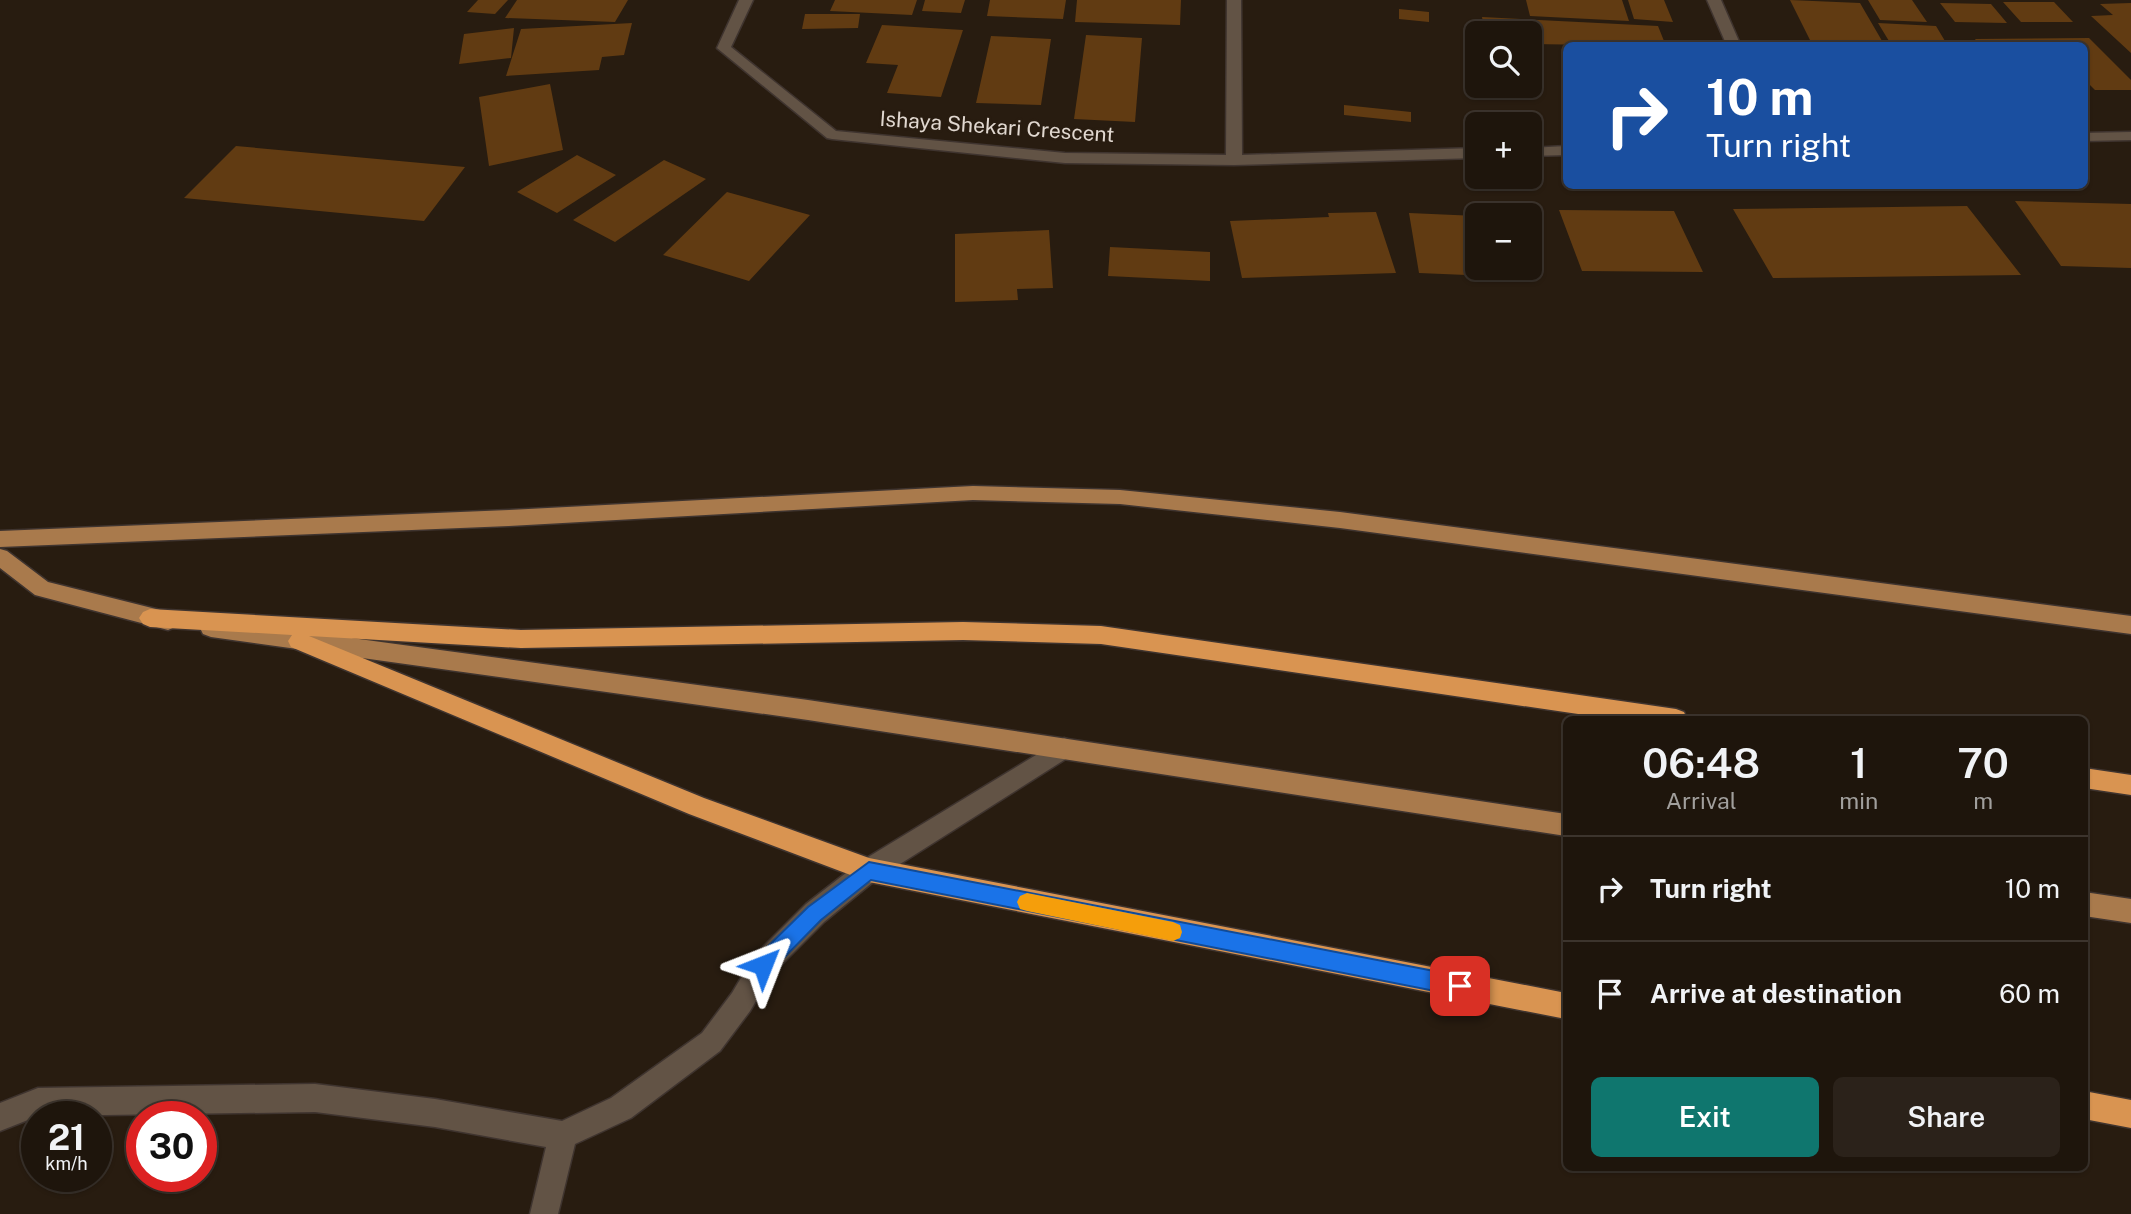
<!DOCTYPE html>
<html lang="en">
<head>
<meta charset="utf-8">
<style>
  body { margin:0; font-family:"Public Sans",sans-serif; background:#2b221a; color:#f1f3f6; height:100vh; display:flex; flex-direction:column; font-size:26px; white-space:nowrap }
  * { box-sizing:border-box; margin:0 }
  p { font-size:23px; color:#a19f9d }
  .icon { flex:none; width:38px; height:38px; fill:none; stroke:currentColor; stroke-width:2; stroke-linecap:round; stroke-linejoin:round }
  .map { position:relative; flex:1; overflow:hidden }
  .details { position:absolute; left:1563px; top:716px; width:525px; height:455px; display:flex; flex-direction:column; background:#1e150c; border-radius:10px; box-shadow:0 2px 5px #0004,0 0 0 2px #3c342d }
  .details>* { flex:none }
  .banner { position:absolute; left:1563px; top:42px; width:525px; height:147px; border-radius:10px; box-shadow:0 2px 5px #0004,0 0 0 2px #3c342d; background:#1a4fa0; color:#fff; overflow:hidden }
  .buttons { position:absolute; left:1465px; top:21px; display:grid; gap:14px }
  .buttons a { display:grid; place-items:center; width:77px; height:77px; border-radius:10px; background:#1e150c; box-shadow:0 2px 5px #0004,0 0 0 2px #3c342d; font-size:35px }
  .speed { position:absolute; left:21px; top:1101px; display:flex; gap:14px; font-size:35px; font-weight:700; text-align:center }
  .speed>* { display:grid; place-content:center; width:91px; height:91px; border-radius:50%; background:#1e150c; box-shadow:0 2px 5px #0004,0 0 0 2px #3c342d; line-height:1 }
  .speed small { font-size:18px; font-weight:400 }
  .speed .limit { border:10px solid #d22; background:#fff; color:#111 }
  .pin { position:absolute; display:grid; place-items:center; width:60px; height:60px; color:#fff; margin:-30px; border-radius:14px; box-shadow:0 4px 10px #0006 }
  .me { position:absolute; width:77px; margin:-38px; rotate:45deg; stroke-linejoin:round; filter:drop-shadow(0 0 5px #0008) }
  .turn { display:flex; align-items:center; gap:24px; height:147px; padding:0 28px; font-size:32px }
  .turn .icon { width:91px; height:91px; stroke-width:2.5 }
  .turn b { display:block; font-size:49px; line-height:60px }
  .eta { display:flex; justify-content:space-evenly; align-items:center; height:119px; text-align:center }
  .eta b { font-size:42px; font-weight:600; line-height:49px }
  .primary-button { display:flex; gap:14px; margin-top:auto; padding:14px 28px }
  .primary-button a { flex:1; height:80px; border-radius:10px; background:#0f766e; color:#fff; font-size:28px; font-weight:600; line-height:80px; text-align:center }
  .primary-button a+a { background:#2b221a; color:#f1f3f6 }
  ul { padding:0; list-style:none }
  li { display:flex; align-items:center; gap:21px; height:105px; padding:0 28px; border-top:2px solid #3c342d }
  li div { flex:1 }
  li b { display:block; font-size:26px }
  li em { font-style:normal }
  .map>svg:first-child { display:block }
  .building { fill:#613b12 }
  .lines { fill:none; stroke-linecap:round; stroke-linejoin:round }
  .street-casing { stroke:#3f342f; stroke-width:3 }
  .primary-casing { stroke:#3f342f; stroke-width:3 }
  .highway-casing { stroke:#3f342f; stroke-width:3 }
  .street { fill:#625345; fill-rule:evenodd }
  .primary { fill:#a97a4c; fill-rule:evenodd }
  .highway { fill:#d99451; fill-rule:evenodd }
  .route { fill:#1a73e8; stroke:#114b97; stroke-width:2 }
  .slow { fill:#f59e0b }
  .labels { text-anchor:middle; stroke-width:5; stroke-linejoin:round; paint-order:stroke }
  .far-street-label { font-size:21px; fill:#e1d8d0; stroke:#281c10 }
</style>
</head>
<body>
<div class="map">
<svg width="2131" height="1214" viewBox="0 0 2131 1214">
  <rect width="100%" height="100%" fill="#281c10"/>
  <!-- building -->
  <path class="building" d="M 478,0 L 508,0 L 495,14 L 467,12 Z
    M 517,0 L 628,0 L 615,22 L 505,18 Z
    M 835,0 L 917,0 L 912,15 L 830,11 Z
    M 925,0 L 965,0 L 961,13 L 922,11 Z
    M 990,0 L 1066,0 L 1063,19 L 987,16 Z
    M 1077,0 L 1181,0 L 1180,25 L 1075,22 Z
    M 1526,0 L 1622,0 L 1629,21 L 1530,16 Z
    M 1628,0 L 1664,0 L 1673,22 L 1634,19 Z
    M 1790,0 L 1860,3 L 1885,46 L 1813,46 Z
    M 1868,0 L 1912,0 L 1927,22 L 1880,20 Z
    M 2003,2 L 2054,2 L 2073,22 L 2021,22 Z
    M 1940,3 L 1991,4 L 2007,23 L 1955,22 Z
    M 2131,3 L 2131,53 L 2091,16 L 2113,15 L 2100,4 Z
    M 1399,9 L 1429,12 L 1429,22 L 1399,19 Z
    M 805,14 L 860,14 L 858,28 L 802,29 Z
    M 1482,17 L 1658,26 L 1666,46 L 1530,44 L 1530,33 L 1485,33 Z
    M 632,23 L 624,55 L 602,57 L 599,70 L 506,76 L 521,29 Z
    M 1878,23 L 1936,26 L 1948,46 L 1892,46 Z
    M 882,25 L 963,30 L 941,97 L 887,93 L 898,65 L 866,63 Z
    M 514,28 L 511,58 L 459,64 L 464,34 Z
    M 1086,35 L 1142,38 L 1135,122 L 1074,119 Z
    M 991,36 L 1051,39 L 1041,105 L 976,103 Z
    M 2089,38 L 2131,80 L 2131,90 L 2095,90 L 2084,79 L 2084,46 L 1980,46 L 1975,39 Z
    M 550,84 L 563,150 L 489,166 L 479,97 Z
    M 1344,105 L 1411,112 L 1411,122 L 1344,115 Z
    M 236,146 L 465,167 L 424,221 L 184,198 Z
    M 577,155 L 616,175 L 557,213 L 517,192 Z
    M 664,160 L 706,179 L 615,242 L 573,220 Z
    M 727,192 L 810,215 L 749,281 L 663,255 Z
    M 2015,201 L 2131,204 L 2131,268 L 2061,266 Z
    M 1967,206 L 2021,275 L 1773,278 L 1733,209 Z
    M 1559,210 L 1674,211 L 1703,272 L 1582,271 Z
    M 1376,212 L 1396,273 L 1242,278 L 1230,221 L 1329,217 L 1328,213 Z
    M 1409,213 L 1477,216 L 1477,268 L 1530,268 L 1530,238 L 1541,278 L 1419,273 Z
    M 1049,230 L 1053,288 L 1017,289 L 1018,300 L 955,302 L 955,234 Z
    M 1110,247 L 1210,252 L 1210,281 L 1108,276 Z"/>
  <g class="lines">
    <defs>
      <path id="street" d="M 739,0 L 753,0 L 731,47 L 836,131 L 1065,153 L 1226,155 L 1227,0 L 1241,0 L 1242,155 L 1477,148 L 1477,158 L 1234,165 L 1065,163 L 832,139 L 827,138 L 717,48 Z
        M 1707,0 L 1721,0 L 1741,46 L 1727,46 Z
        M 2131,132 L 2131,140 L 2084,141 L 2084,133 Z
        M 1566,146 L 1566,155 L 1530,156 L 1530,148 Z
        M 1064,738 L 1072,741 L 1075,748 L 1072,755 L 878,878 L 824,922 L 772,974 L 750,1011 L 720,1051 L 631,1118 L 575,1144 L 558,1214 L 530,1214 L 546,1147 L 435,1127 L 315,1112 L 38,1116 L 0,1131 L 0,1103 L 38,1088 L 315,1084 L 435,1099 L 562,1121 L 611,1098 L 702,1033 L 732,993 L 754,956 L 806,904 L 860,862 Z"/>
      <path id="primary" d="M 973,486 L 1120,490 L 1340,512 L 2131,616 L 2131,634 L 1340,528 L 1120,504 L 973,500 L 509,526 L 0,547 L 0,531 L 509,510 Z
        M 0,549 L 7,551 L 48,582 L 168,612 L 175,615 L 179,621 L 175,627 L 168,630 L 35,595 L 0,568 Z
        M 211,619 L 808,700 L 1566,814 L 1566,836 L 808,720 L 211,637 L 203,634 L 200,628 L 203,622 Z
        M 2084,892 L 2131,899 L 2131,923 L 2084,916 Z"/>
      <path id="highway" d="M 150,609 L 521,630 L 963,622 L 1101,626 L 1676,709 L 1684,712 L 1687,719 L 1612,719 L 1101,644 L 963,640 L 521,648 L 309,636 L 704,798 L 869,858 L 1566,993 L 1566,1019 L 869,882 L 689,814 L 291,647 L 288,641 L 292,635 L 150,627 L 143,624 L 139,618 L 143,612 Z
        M 2084,768 L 2131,775 L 2131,795 L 2084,788 Z
        M 2084,1091 L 2131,1100 L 2131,1128 L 2084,1119 Z"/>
    </defs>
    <!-- street casing -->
    <use href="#street" class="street-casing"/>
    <!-- primary casing -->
    <use href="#primary" class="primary-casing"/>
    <!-- highway casing -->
    <use href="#highway" class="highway-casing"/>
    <!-- street -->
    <use href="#street" class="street"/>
    <!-- primary -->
    <use href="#primary" class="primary"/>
    <!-- highway -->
    <use href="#highway" class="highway"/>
  </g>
  <!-- route -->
  <path class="route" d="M 869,862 L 1460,976 L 1467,979 L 1470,986 L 1467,993 L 1460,996 L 871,880 L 821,920 L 770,972 L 763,975 L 756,972 L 753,965 L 756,958 L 808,907 Z"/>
  <!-- slow -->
  <path class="slow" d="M 1027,893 L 1173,922 L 1180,925 L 1182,932 L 1180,938 L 1173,941 L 1027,911 L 1020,909 L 1017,902 L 1020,896 Z"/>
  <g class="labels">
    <!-- far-street labels -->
    <g class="far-street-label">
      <text transform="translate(997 127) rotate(4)" y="7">Ishaya Shekari Crescent</text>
    </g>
  </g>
</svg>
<div class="buttons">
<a><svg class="icon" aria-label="search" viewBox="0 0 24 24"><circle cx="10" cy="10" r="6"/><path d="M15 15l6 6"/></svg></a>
<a>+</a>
<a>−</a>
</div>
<div class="speed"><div>21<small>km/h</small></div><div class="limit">30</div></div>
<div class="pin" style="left:1460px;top:986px;background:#d93025"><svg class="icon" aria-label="arrive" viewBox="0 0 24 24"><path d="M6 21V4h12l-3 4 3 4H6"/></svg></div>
<svg class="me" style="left:763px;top:965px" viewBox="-20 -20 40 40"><path d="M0-17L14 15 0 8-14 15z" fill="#1a73e8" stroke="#fff" stroke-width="4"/></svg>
<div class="banner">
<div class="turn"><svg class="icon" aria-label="right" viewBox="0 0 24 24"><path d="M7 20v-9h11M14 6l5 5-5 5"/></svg><div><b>10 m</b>Turn right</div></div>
</div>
<section class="details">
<div class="eta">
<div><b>06:48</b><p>Arrival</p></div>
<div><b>1</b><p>min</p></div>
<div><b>70</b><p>m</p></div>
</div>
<ul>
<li><svg class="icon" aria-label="right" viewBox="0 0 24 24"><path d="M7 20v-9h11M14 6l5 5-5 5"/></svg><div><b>Turn right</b></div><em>10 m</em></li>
<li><svg class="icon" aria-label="arrive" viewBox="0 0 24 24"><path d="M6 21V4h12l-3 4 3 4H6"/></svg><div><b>Arrive at destination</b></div><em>60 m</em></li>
</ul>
<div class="primary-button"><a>Exit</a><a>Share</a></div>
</section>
</div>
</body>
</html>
